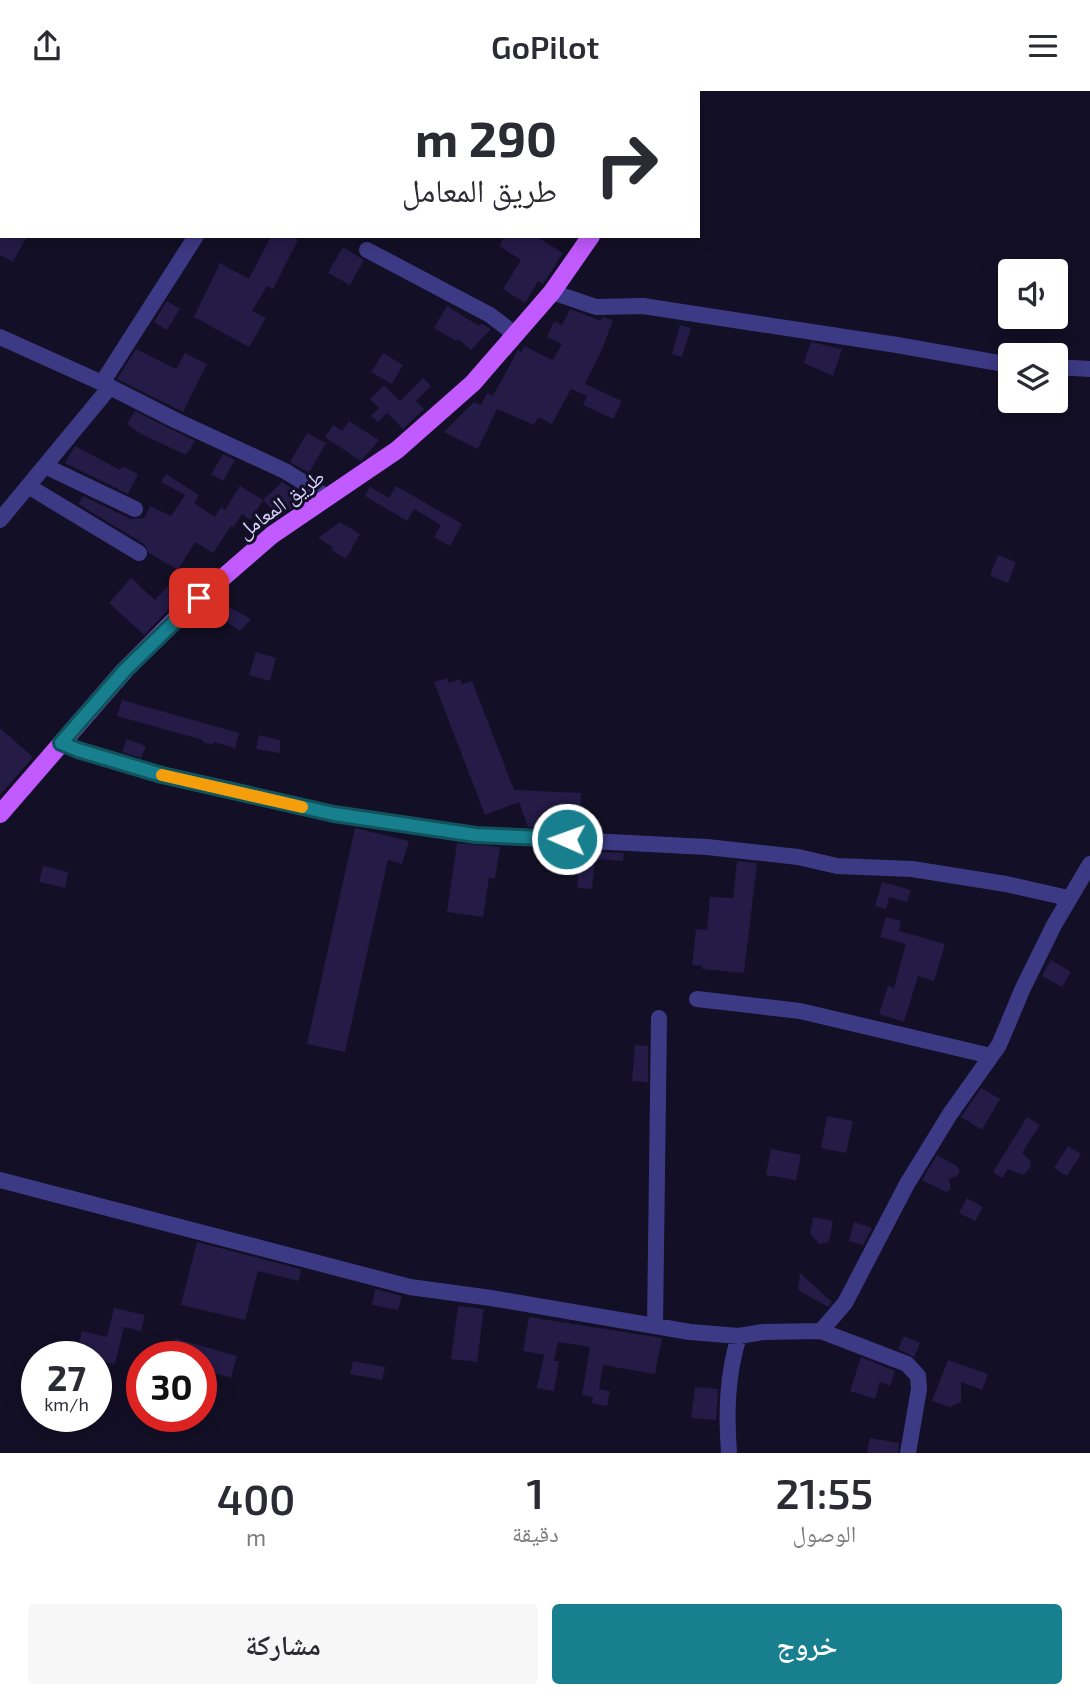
<!DOCTYPE html>
<html lang="ar">
<head>
<meta charset="utf-8">
<style>
  body { margin:0; font-family:"Exo 2","Noto Naskh Arabic",sans-serif; background:#f7f7f7; color:#2b2b33; direction:rtl; height:100vh; display:flex; flex-direction:column; font-size:26px; white-space:nowrap }
  * { box-sizing:border-box; margin:0 }
  p { font-size:23px; color:#7c7c81 }
  .icon { flex:none; width:38px; height:38px; fill:none; stroke:currentColor; stroke-width:2; stroke-linecap:round; stroke-linejoin:round }
  .map { position:relative; height:1362px; overflow:hidden; direction:ltr }
  .drawer { display:flex; flex-direction:column; background:#fff; flex:1 }
  .drawer>* { flex:none }
  .hud { position:absolute; left:0px; top:0px; width:700px; height:147px; box-shadow:0 4px 18px #0003; direction:rtl; background:#fff; color:#2b2b33; overflow:hidden }
  .controls { position:absolute; left:998px; top:168px; display:grid; gap:14px }
  .controls a { display:grid; place-items:center; width:70px; height:70px; border-radius:7px; background:#fff; box-shadow:0 4px 18px #0003; font-size:35px }
  .speed { position:absolute; left:21px; top:1250px; display:flex; gap:14px; font-size:35px; font-weight:700; text-align:center }
  .speed>* { display:grid; place-content:center; width:91px; height:91px; border-radius:50%; background:#fff; box-shadow:0 4px 18px #0003; line-height:1 }
  .speed small { font-size:18px; font-weight:400 }
  .speed .limit { border:10px solid #d22; background:#fff; color:#111 }
  .pin { position:absolute; display:grid; place-items:center; width:60px; height:60px; color:#fff; margin:-30px; border-radius:14px; box-shadow:0 4px 10px #0006 }
  .me { position:absolute; width:77px; margin:-38px; rotate:272deg; stroke-linejoin:round; filter:drop-shadow(0 0 5px #0008) }
  .turn { display:flex; align-items:center; gap:24px; height:147px; padding:0 28px; font-size:32px }
  .turn .icon { width:91px; height:91px; stroke-width:2.5 }
  .turn b { display:block; font-size:49px; line-height:60px }
  .eta { display:flex; justify-content:space-evenly; align-items:center; height:119px; text-align:center }
  .eta b { font-size:42px; font-weight:600; line-height:49px }
  .button { display:flex; gap:14px; margin-top:auto; padding:14px 28px }
  .button a { flex:1; height:80px; border-radius:7px; background:#187f8f; color:#fff; font-size:28px; font-weight:600; line-height:80px; text-align:center }
  .button a+a { background:#f7f7f7; color:#2b2b33 }
  header { display:flex; justify-content:space-between; align-items:center; height:91px; padding:0 28px; background:#fff; font-size:32px; font-weight:600 }
  .map>svg:first-child { display:block }
  .building { fill:#241b47 }
  .lines { fill:none; stroke-linecap:round; stroke-linejoin:round }
  .minor { stroke:#3d3a85; stroke-width:16 }
  .major { stroke:#c25bff; stroke-width:18 }
  .route-casing { stroke:#10535d; stroke-width:18 }
  .route { stroke:#187f8f; stroke-width:12 }
  .slow { stroke:#f59e0b; stroke-width:12 }
  .labels { text-anchor:middle; stroke-width:6; stroke-linejoin:round; paint-order:stroke }
  .street-label { font-size:21px; fill:#d9d4ff; stroke:#130f26 }
</style>
</head>
<body>
<header><svg class="icon" aria-label="menu" viewBox="0 0 24 24"><path d="M4 6h16M4 12h16M4 18h16"/></svg>GoPilot<svg class="icon" aria-label="share" viewBox="0 0 24 24"><path d="M12 15V3M7 8l5-5 5 5M5 13v7h14v-7"/></svg></header>
<div class="map">
<svg width="1090" height="1362" viewBox="0 0 1090 1362">
  <rect width="100%" height="100%" fill="#130f26"/>
  <!-- building -->
  <path class="building" d="M 0,145 L 27,145 L 13,171 L 0,164 Z
    M 271,145 L 291,145 L 298,149 L 273,198 L 267,195 L 252,220 L 266,227 L 249,256 L 194,226 L 220,172 L 249,188 Z
    M 505,145 L 536,145 L 563,162 L 543,193 L 538,190 L 525,212 L 503,198 L 521,169 L 499,155 Z
    M 343,156 L 364,169 L 350,194 L 328,182 Z
    M 167,210 L 180,218 L 167,239 L 154,231 Z
    M 447,215 L 479,235 L 481,232 L 491,238 L 471,259 L 458,248 L 456,250 L 434,237 Z
    M 570,218 L 601,230 L 603,226 L 613,229 L 603,256 L 585,293 L 622,310 L 613,328 L 583,314 L 587,305 L 571,298 L 552,333 L 538,326 L 534,334 L 497,318 L 478,358 L 444,341 L 474,311 L 481,314 L 487,302 L 493,305 L 518,259 L 521,261 L 524,255 L 553,269 L 562,253 L 547,246 L 554,230 L 562,234 Z
    M 680,234 L 691,237 L 682,266 L 672,263 Z
    M 811,251 L 842,258 L 833,285 L 804,272 Z
    M 136,258 L 176,278 L 185,262 L 207,273 L 183,321 L 117,288 Z
    M 383,262 L 403,274 L 392,293 L 371,281 Z
    M 423,287 L 431,295 L 416,310 L 424,318 L 403,338 L 387,322 L 378,331 L 371,325 L 379,317 L 370,308 L 384,294 L 400,310 Z
    M 135,320 L 195,350 L 186,364 L 141,343 L 127,333 Z
    M 349,330 L 379,349 L 361,370 L 325,346 L 333,334 L 342,340 Z
    M 307,342 L 326,352 L 309,382 L 290,371 Z
    M 75,355 L 120,379 L 122,375 L 138,383 L 128,403 L 65,372 Z
    M 223,363 L 235,369 L 223,390 L 211,383 Z
    M 166,383 L 199,404 L 194,412 L 215,426 L 221,416 L 225,419 L 240,395 L 263,409 L 250,429 L 242,423 L 234,436 L 231,435 L 213,462 L 195,451 L 178,479 L 149,462 L 144,453 L 78,413 L 83,405 L 131,428 L 144,427 L 150,415 L 171,425 L 185,404 L 161,391 Z
    M 282,391 L 291,397 L 288,400 L 299,412 L 279,426 L 263,409 Z
    M 396,395 L 462,433 L 450,455 L 434,446 L 441,434 L 414,418 L 407,430 L 365,405 L 370,396 L 389,407 Z
    M 340,431 L 360,443 L 346,468 L 331,459 L 333,456 L 318,447 Z
    M 998,464 L 1016,471 L 1008,492 L 990,485 Z
    M 182,479 L 195,491 L 144,544 L 109,512 L 131,487 L 155,509 Z
    M 222,512 L 251,528 L 240,540 L 215,523 Z
    M 256,561 L 276,567 L 270,590 L 249,584 Z
    M 447,587 L 449,592 L 460,588 L 462,593 L 472,590 L 514,699 L 581,702 L 580,739 L 528,736 L 519,711 L 485,724 L 434,591 Z
    M 122,609 L 239,642 L 235,657 L 213,651 L 213,654 L 203,651 L 203,649 L 117,625 Z
    M 0,637 L 33,666 L 0,704 Z
    M 259,644 L 280,649 L 280,662 L 256,658 Z
    M 127,648 L 146,655 L 141,667 L 122,661 Z
    M 355,737 L 409,750 L 402,773 L 388,769 L 345,961 L 307,953 Z
    M 457,752 L 500,756 L 495,788 L 489,787 L 483,826 L 447,821 Z
    M 580,760 L 624,762 L 623,770 L 595,768 L 592,798 L 577,797 Z
    M 737,770 L 757,772 L 744,882 L 702,878 L 702,875 L 692,874 L 696,838 L 707,839 L 710,806 L 733,807 Z
    M 43,775 L 68,781 L 65,797 L 39,791 Z
    M 882,791 L 911,799 L 907,811 L 889,806 L 886,818 L 875,815 Z
    M 886,826 L 901,830 L 899,840 L 945,853 L 934,890 L 918,885 L 904,931 L 879,923 L 888,895 L 894,897 L 906,853 L 880,846 Z
    M 1051,869 L 1071,881 L 1062,896 L 1042,885 Z
    M 635,954 L 648,955 L 648,991 L 632,990 Z
    M 981,997 L 1000,1008 L 982,1039 L 961,1026 Z
    M 827,1025 L 853,1030 L 846,1062 L 821,1057 Z
    M 1027,1026 L 1040,1034 L 1022,1062 L 1030,1069 L 1031,1076 L 1023,1084 L 1008,1078 L 1002,1087 L 993,1081 Z
    M 1068,1055 L 1081,1063 L 1067,1085 L 1054,1077 Z
    M 771,1058 L 801,1064 L 796,1089 L 766,1084 Z
    M 937,1064 L 957,1075 L 960,1080 L 957,1085 L 949,1088 L 951,1098 L 946,1101 L 922,1089 Z
    M 967,1107 L 983,1116 L 975,1130 L 959,1122 Z
    M 813,1126 L 833,1130 L 829,1151 L 819,1153 L 814,1147 L 810,1142 Z
    M 854,1131 L 872,1137 L 863,1154 L 849,1150 Z
    M 197,1151 L 301,1178 L 299,1190 L 258,1180 L 245,1229 L 181,1214 Z
    M 800,1182 L 832,1211 L 828,1216 L 798,1199 Z
    M 375,1198 L 402,1205 L 398,1219 L 372,1214 Z
    M 458,1215 L 484,1218 L 477,1271 L 451,1268 Z
    M 114,1217 L 145,1224 L 141,1240 L 124,1236 L 115,1273 L 100,1270 L 102,1265 L 76,1265 L 82,1240 L 107,1246 Z
    M 529,1226 L 662,1247 L 655,1283 L 603,1274 L 599,1298 L 610,1300 L 607,1315 L 592,1312 L 593,1306 L 582,1304 L 590,1256 L 558,1251 L 554,1270 L 559,1270 L 554,1300 L 537,1297 L 544,1264 L 523,1260 Z
    M 904,1245 L 920,1252 L 914,1266 L 898,1258 Z
    M 174,1247 L 237,1265 L 231,1287 L 201,1278 L 201,1265 L 169,1265 Z
    M 861,1266 L 895,1280 L 890,1295 L 880,1291 L 875,1308 L 850,1300 Z
    M 948,1269 L 988,1283 L 982,1299 L 961,1291 L 961,1311 L 950,1316 L 932,1310 Z
    M 353,1270 L 385,1276 L 382,1289 L 350,1283 Z
    M 695,1296 L 718,1298 L 716,1329 L 691,1327 Z
    M 870,1347 L 899,1352 L 898,1362 L 867,1362 Z"/>
  <g class="lines">
    <!-- minor -->
    <path class="minor" d="M 633,0 L 635,2
      M 278,2 L 279,0
      M 367,159 L 490,224 L 516,244
      M 552,201 L 596,216 L 643,215 L 897,254 L 1010,274
      M 0,246 L 102,292 L 177,330 L 285,380 L 327,406
      M 1055,276 L 1090,278
      M 102,292 L 196,145
      M 45,375 L 135,418
      M 28,395 L 139,462
      M 0,429 L 110,296
      M 61,652 L 78,659 L 162,684 L 334,723 L 476,744 L 707,756 L 798,766 L 837,775 L 912,778 L 1006,793 L 1068,807
      M 697,908 L 800,920 L 991,965
      M 0,1089 L 410,1196 L 491,1207 L 690,1241 L 739,1245 L 763,1241 L 821,1240 L 907,1273 L 918,1285 L 919,1298 L 908,1362
      M 655,1235 L 659,927
      M 821,1240 L 845,1212 L 907,1093 L 950,1023 L 999,954 L 1023,897 L 1054,834 L 1090,773
      M 729,1362 C 726,1321 727,1284 739,1245"/>
    <!-- major -->
    <path class="major" d="M 683,2 L 684,0
      M 0,723 L 125,579 L 181,523 L 272,444 L 397,359 L 473,292 L 552,201 L 591,145"/>
  </g>
  <g class="lines">
    <defs>
      <path id="route" d="M 199,507 L 125,579 L 61,652 L 78,659 L 162,684 L 334,723 L 476,744 L 567,748"/>
    </defs>
    <!-- route casing -->
    <use href="#route" class="route-casing"/>
    <!-- route -->
    <use href="#route" class="route"/>
    <!-- slow -->
    <path class="slow" d="M 162,684 L 302,716"/>
  </g>
  <g class="labels">
    <!-- street labels -->
    <g class="street-label">
      <text transform="translate(281 413) rotate(-36)" y="7">طريق المعامل</text>
    </g>
  </g>
</svg>
<div class="controls">
<a><svg class="icon" aria-label="sound" viewBox="0 0 24 24"><path d="M4 9h4l5-4v14l-5-4H4zM17 9q2 3 0 6"/></svg></a>
<a><svg class="icon" aria-label="layers" viewBox="0 0 24 24"><path d="M12 4l9 5-9 5-9-5zM3 14l9 5 9-5"/></svg></a>
</div>
<div class="speed"><div>27<small>km/h</small></div><div class="limit">30</div></div>
<div class="pin" style="left:199px;top:507px;background:#d93025"><svg class="icon" aria-label="arrive" viewBox="0 0 24 24"><path d="M6 21V4h12l-3 4 3 4H6"/></svg></div>
<svg class="me" style="left:567px;top:748px" viewBox="-20 -20 40 40"><circle r="17" fill="#187f8f" stroke="#fff" stroke-width="3"/><path d="M0-11L8 9 0 5-8 9z" fill="#fff"/></svg>
<div class="hud">
<div class="turn"><svg class="icon" aria-label="right" viewBox="0 0 24 24"><path d="M7 20v-9h11M14 6l5 5-5 5"/></svg><div><b>290 m</b>طريق المعامل</div></div>
</div>
</div>
<section class="drawer">
<div class="eta">
<div><b>21:55</b><p>الوصول</p></div>
<div><b>1</b><p>دقيقة</p></div>
<div><b>400</b><p>m</p></div>
</div>
<div class="button"><a>خروج</a><a>مشاركة</a></div>
</section>
</body>
</html>
